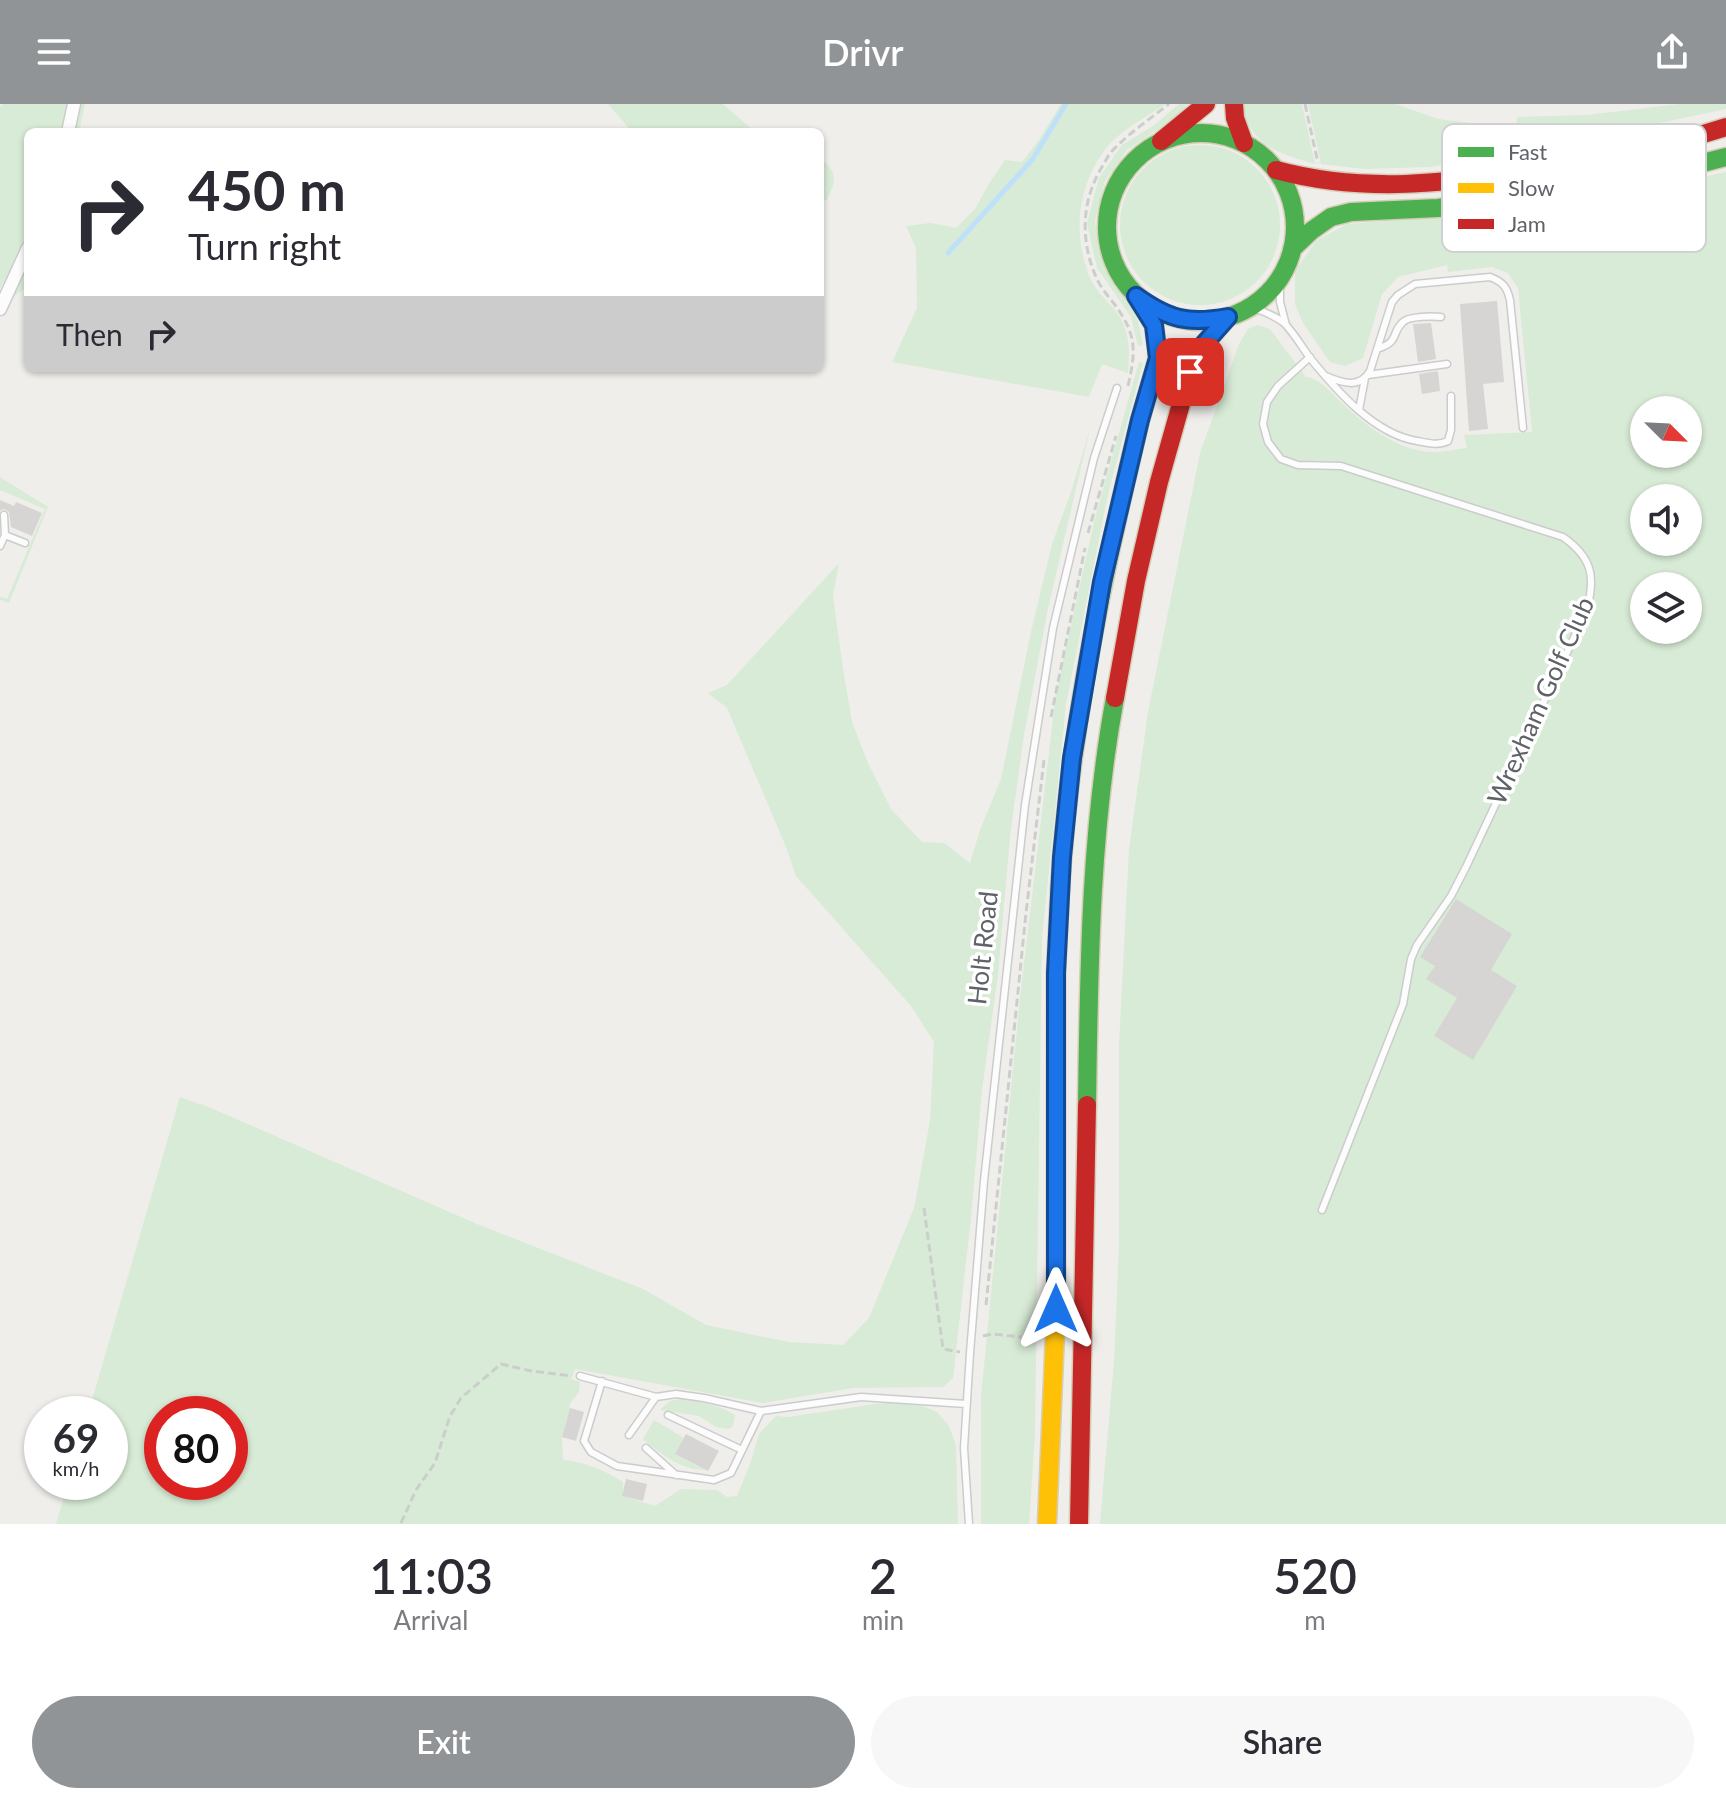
<!DOCTYPE html>
<html lang="en">
<head>
<meta charset="utf-8">
<style>
  body { margin:0; font-family:Lato,sans-serif; background:#f7f7f7; color:#2b2b33; height:100vh; display:flex; flex-direction:column; font-size:30px; white-space:nowrap }
  * { box-sizing:border-box; margin:0 }
  p { font-size:26px; color:#7c7c81 }
  .icon { flex:none; width:44px; height:44px; fill:none; stroke:currentColor; stroke-width:2; stroke-linecap:round; stroke-linejoin:round }
  .map { position:relative; height:1420px; overflow:hidden }
  .drawer { display:flex; flex-direction:column; background:#fff; flex:1 }
  .drawer>* { flex:none }
  .guide { position:absolute; left:24px; top:24px; width:800px; height:244px; border-radius:12px; box-shadow:0 2px 6px #0004; background:#fff; color:#2b2b33; overflow:hidden }
  .needle { width:52px; rotate:114deg }
  .fabs { position:absolute; left:1630px; top:292px; display:grid; gap:16px }
  .fabs a { display:grid; place-items:center; width:72px; height:72px; border-radius:50%; background:#fff; box-shadow:0 2px 6px #0004; font-size:40px }
  .speed { position:absolute; left:24px; top:1292px; display:flex; gap:16px; font-size:40px; font-weight:700; text-align:center }
  .speed>* { display:grid; place-content:center; width:104px; height:104px; border-radius:50%; background:#fff; box-shadow:0 2px 6px #0004; line-height:1 }
  .speed small { font-size:20px; font-weight:400 }
  .speed .limit { border:12px solid #d22; background:#fff; color:#111 }
  .pin { position:absolute; display:grid; place-items:center; width:68px; height:68px; color:#fff; margin:-34px; border-radius:16px; box-shadow:0 4px 12px #0006 }
  .me { position:absolute; width:88px; margin:-44px; rotate:0deg; stroke-linejoin:round; filter:drop-shadow(0 0 6px #0008) }
  .turn { display:flex; align-items:center; gap:28px; height:168px; padding:0 32px; font-size:36px }
  .turn .icon { width:104px; height:104px; stroke-width:2.5 }
  .turn b { display:block; font-size:56px; line-height:68px }
  .then { display:flex; align-items:center; height:76px; padding:0 32px; background:#0003; gap:16px; font-size:30px }
  .eta { display:flex; justify-content:space-evenly; align-items:center; height:136px; text-align:center }
  .eta b { font-size:48px; font-weight:600; line-height:56px }
  .cta { display:flex; gap:16px; margin-top:auto; padding:16px 32px }
  .cta a { flex:1; height:92px; border-radius:48px; background:#919496; color:#fff; font-size:32px; font-weight:600; line-height:92px; text-align:center }
  .cta a+a { background:#f7f7f7; color:#2b2b33 }
  header { display:flex; justify-content:space-between; align-items:center; height:104px; padding:0 32px; background:#919496; color:#fff; font-size:36px; font-weight:600 }
  .map>svg:first-child { display:block }
  .green { fill:#d8ebd6; fill-rule:evenodd }
  .lines { fill:none; stroke-linecap:round; stroke-linejoin:round }
  .stream { stroke:#bfe0f9; stroke-width:5 }
  .building { fill:#d6d5d3 }
  .lane-casing { stroke:#cbcccc; stroke-width:9 }
  .street-casing { stroke:#cbcccc; stroke-width:15 }
  .fast-casing { stroke:#d7ceb8; stroke-width:21 }
  .slow-casing { stroke:#d7ceb8; stroke-width:21 }
  .jam-casing { stroke:#d7ceb8; stroke-width:21 }
  .path { stroke:#cacfcc; stroke-width:3; stroke-dasharray:8 4; stroke-linecap:butt }
  .lane { stroke:#fdfcfc; stroke-width:6 }
  .street { stroke:#fdfcfc; stroke-width:12 }
  .fast { stroke:#4caf50; stroke-width:18 }
  .slow { stroke:#ffc107; stroke-width:18 }
  .jam { stroke:#c62828; stroke-width:18 }
  .route-casing { stroke:#114b97; stroke-width:20 }
  .route { stroke:#1a73e8; stroke-width:14 }
  .labels { text-anchor:middle; stroke-width:7; stroke-linejoin:round; paint-order:stroke }
  .street-label { font-size:26px; fill:#5f6368; stroke:#fff }
  .key { fill:#fff; stroke:#cfd0d2; stroke-width:2 }
  .key-label { font-size:22px; fill:#5f6368 }
</style>
</head>
<body>
<header><svg class="icon" aria-label="menu" viewBox="0 0 24 24"><path d="M4 6h16M4 12h16M4 18h16"/></svg>Drivr<svg class="icon" aria-label="share" viewBox="0 0 24 24"><path d="M12 15V3M7 8l5-5 5 5M5 13v7h14v-7"/></svg></header>
<div class="map">
<svg width="1726" height="1420" viewBox="0 0 1726 1420">
  <rect width="100%" height="100%" fill="#efeeea"/>
  <!-- green -->
  <path class="green" d="M 3,0 L 85,0 L 79,28 L 28,28 L 28,174 L 25,184 L 12,194 L 9,176 L 5,175 L 0,185 L 0,3 Z
    M 608,0 L 723,0 L 755,28 L 632,28 Z
    M 1061,0 L 1166,0 C 1149,11 1119,28 1107,43 C 1081,76 1073,120 1085,159 C 1087,165 1088,171 1091,176 C 1097,187 1106,196 1114,205 C 1130,224 1130,245 1128,269 L 1102,260 L 1089,293 L 892,258 L 917,204 L 916,144 L 906,122 L 931,119 L 956,124 L 975,105 L 990,78 L 1005,56 L 1022,58 L 1039,36 Z
    M 1179,0 L 1188,0 L 1175,14 L 1127,46 L 1105,77 L 1095,116 L 1098,144 L 1109,172 L 1128,197 L 1138,217 L 1143,241 L 1138,242 L 1131,213 L 1097,164 L 1087,119 L 1099,74 L 1122,41 L 1153,22 Z
    M 1241,0 L 1302,0 L 1315,60 C 1277,49 1252,42 1241,0 Z
    M 1308,0 L 1396,0 L 1438,15 L 1516,24 L 1517,13 L 1587,11 L 1680,0 L 1726,0 L 1726,5 L 1636,24 L 1579,39 L 1430,63 L 1364,65 L 1321,60 Z
    M1120 121a80 80 0 1 1 160 0a80 80 0 1 1-160 0Z
    M 820,54 C 839,70 836,75 827,96 L 820,97 Z
    M 1726,68 L 1726,1420 L 1100,1420 L 1114,1257 L 1119,1139 L 1119,941 L 1129,745 L 1148,608 L 1200,349 L 1239,240 L 1248,225 L 1258,221 L 1270,225 L 1306,273 C 1320,274 1331,289 1341,298 C 1364,321 1401,349 1435,348 C 1445,348 1456,345 1467,344 L 1464,331 L 1532,328 L 1518,184 L 1508,169 L 1492,163 L 1448,168 L 1447,161 L 1398,173 L 1382,190 L 1363,254 L 1345,262 L 1330,258 L 1303,219 L 1295,200 L 1295,167 L 1316,137 L 1347,120 L 1511,107 L 1632,89 ZM 1644,306 L 1688,306 L 1688,350 L 1644,350 ZM 1644,394 L 1688,394 L 1688,438 L 1644,438 ZM 1644,482 L 1688,482 L 1688,526 L 1644,526 Z
    M 1139,258 L 1143,259 L 1108,390 L 1066,600 L 1042,835 L 1035,1330 L 1029,1420 L 981,1420 L 981,1292 L 1020,894 L 1056,589 L 1095,414 Z
    M 1090,325 L 1049,500 L 1024,631 L 1010,732 L 998,871 L 982,986 L 971,1114 L 953,1274 L 943,1283 L 853,1284 L 763,1299 L 575,1265 L 571,1275 L 580,1278 L 579,1288 L 569,1301 L 570,1304 L 562,1333 L 563,1356 C 584,1358 605,1366 623,1378 L 623,1392 L 655,1402 L 681,1385 L 717,1386 L 727,1393 L 737,1392 L 750,1360 L 759,1330 L 776,1312 L 788,1313 L 889,1298 L 922,1302 L 937,1308 L 949,1322 L 956,1342 L 958,1420 L 56,1420 L 68,1378 L 110,1378 L 110,1310 L 88,1310 L 180,993 L 211,1004 L 477,1120 L 643,1185 L 706,1221 L 789,1238 L 843,1241 L 869,1214 L 914,1104 L 930,1017 L 934,938 L 911,902 L 796,772 L 786,743 L 727,604 L 708,589 L 727,581 L 839,459 L 833,492 L 843,565 L 852,618 L 868,659 L 891,705 L 922,738 L 944,739 L 970,759 L 980,726 L 1001,675 L 1031,528 L 1052,440 L 1070,391 ZM 162,1310 L 230,1310 L 230,1378 L 162,1378 Z
    M 0,373 L 48,403 L 9,499 L 0,496 L 0,493 L 7,495 L 45,405 L 0,386 Z
    M 686,1294 L 722,1304 L 735,1311 L 733,1322 L 729,1325 L 716,1323 L 699,1312 L 660,1306 L 670,1297 Z
    M 654,1316 L 684,1334 L 676,1351 L 705,1366 C 681,1366 661,1350 643,1335 Z"/>
  <g class="lines">
    <!-- stream -->
    <path class="stream" d="M 948,149 L 1032,56 L 1066,0"/>
  </g>
  <!-- building -->
  <path class="building" d="M 1497,197 L 1504,278 L 1483,280 L 1488,325 L 1469,327 L 1460,200 Z
    M 1431,219 L 1436,255 L 1418,258 L 1413,220 Z
    M 1438,267 L 1440,287 L 1422,290 L 1419,270 Z
    M 0,396 L 14,402 L 16,398 L 42,409 L 32,432 L 11,423 L 9,408 L 4,405 L 0,407 Z
    M 1456,795 L 1512,830 L 1491,866 L 1517,882 L 1473,956 L 1434,932 L 1457,894 L 1426,875 L 1435,862 L 1420,853 Z
    M 570,1304 L 584,1308 L 576,1337 L 562,1333 Z
    M 686,1330 L 719,1347 L 708,1367 L 675,1350 Z
    M 626,1375 L 647,1380 L 643,1397 L 622,1392 Z"/>
  <g class="lines">
    <defs>
      <path id="lane" d="M 1280,173 L 1280,198 L 1286,221
        M 1250,203 C 1263,207 1274,211 1284,219 C 1294,229 1302,243 1310,254 C 1337,287 1374,330 1417,337 C 1428,339 1438,342 1448,337 L 1451,326 L 1451,292
        M 1377,245 C 1401,237 1390,230 1403,218 C 1409,212 1433,212 1441,213
        M 1310,253 L 1278,282 L 1267,298 L 1263,320 L 1268,338 L 1281,355 L 1298,361 L 1341,362 L 1563,433 C 1593,454 1596,474 1586,508 L 1466,763 L 1451,792 L 1417,841 L 1411,855 L 1403,900 L 1322,1106
        M 1368,271 L 1447,260
        M 1326,272 C 1342,279 1360,285 1370,267 L 1392,198 L 1398,191 L 1415,180 L 1490,173 C 1503,178 1507,183 1510,196 L 1523,324
        M 1359,306 L 1365,274
        M 5,431 L 25,439
        M 0,442 L 5,431 L 4,411
        M 580,1272 L 656,1293 L 676,1290 L 704,1294 L 761,1307 L 861,1293 L 966,1300
        M 602,1277 L 584,1337 L 591,1348 L 617,1362 L 714,1376 L 731,1369 L 761,1307
        M 668,1311 L 742,1346
        M 629,1331 L 656,1293
        M 646,1344 L 676,1371
        M 969,1420 L 964,1344 L 970,1249 L 984,1077 L 1025,701 L 1053,524 L 1094,354 L 1117,284"/>
      <path id="street" d="M 68,28 L 74,0
        M 0,205 L 28,144"/>
      <path id="fast" d="M1107 123a94 94 0 1 1 188 0a94 94 0 1 1-188 0Z
        M 1292,145 L 1311,127 L 1331,113 L 1351,108 L 1438,104 L 1534,94 L 1637,76 L 1726,53
        M 1060,785 C 1068,646 1095,510 1126,375
        M 1087,1001 C 1089,864 1090,728 1115,594"/>
      <path id="slow" d="M 1126,375 L 1140,316 L 1158,254 L 1154,221 L 1136,192
        M 1047,1420 L 1056,1205 L 1056,869 L 1060,785"/>
      <path id="jam" d="M 1234,0 L 1235,14 L 1244,39
        M 1161,37 L 1206,0
        M 1276,66 C 1365,90 1447,79 1536,66 C 1600,56 1664,43 1726,23
        M 1115,594 L 1136,477 L 1159,378 L 1190,268 L 1204,240 L 1228,213
        M 1079,1420 L 1087,1001"/>
    </defs>
    <!-- lane casing -->
    <use href="#lane" class="lane-casing"/>
    <!-- street casing -->
    <use href="#street" class="street-casing"/>
    <!-- fast casing -->
    <use href="#fast" class="fast-casing"/>
    <!-- slow casing -->
    <use href="#slow" class="slow-casing"/>
    <!-- jam casing -->
    <use href="#jam" class="jam-casing"/>
    <!-- path -->
    <path class="path" d="M 1305,0 L 1318,59
      M 1128,282 C 1136,247 1137,231 1115,201 C 1109,193 1101,184 1097,175 C 1080,138 1081,97 1102,63 C 1106,56 1110,48 1116,43 C 1132,27 1151,14 1169,0
      M 1088,429 L 1116,332
      M 1051,613 L 1085,444
      M 924,1104 L 943,1245 L 960,1248
      M 986,1201 L 1026,809 L 1044,656
      M 983,1232 L 992,1230 L 1021,1233
      M 401,1419 L 416,1386 L 435,1359 L 450,1312 L 461,1294 L 501,1260 L 531,1267 L 572,1272"/>
    <!-- lane -->
    <use href="#lane" class="lane"/>
    <!-- street -->
    <use href="#street" class="street"/>
    <!-- fast -->
    <use href="#fast" class="fast"/>
    <!-- slow -->
    <use href="#slow" class="slow"/>
    <!-- jam -->
    <use href="#jam" class="jam"/>
  </g>
  <g class="lines">
    <defs>
      <path id="route" d="M 1056,1205 L 1056,869 L 1062,753 L 1072,654 L 1102,478 L 1140,316 L 1158,254 L 1154,221 L 1136,192 C 1170,216 1188,220 1228,213 L 1204,240 L 1190,268"/>
    </defs>
    <!-- route casing -->
    <use href="#route" class="route-casing"/>
    <!-- route -->
    <use href="#route" class="route"/>
  </g>
  <g class="labels">
    <!-- street labels -->
    <g class="street-label">
      <text transform="translate(1541 597) rotate(-66)" y="9">Wrexham Golf Club</text>
      <text transform="translate(983 844) rotate(-84)" y="9">Holt Road</text>
    </g>
  </g>
  <!-- legend -->
  <rect x="1442" y="20" width="264" height="128" rx="12" class="key"/>
  <rect x="1458" y="43" width="36" height="10" fill="#4caf50"/>
  <rect x="1458" y="79" width="36" height="10" fill="#ffc107"/>
  <rect x="1458" y="115" width="36" height="10" fill="#c62828"/>
  <g class="key-label">
    <text x="1508" y="56">Fast</text>
    <text x="1508" y="92">Slow</text>
    <text x="1508" y="128">Jam</text>
  </g>
</svg>
<div class="fabs">
<a><svg class="needle" viewBox="-14 -14 28 28"><path d="M0-13l5 13h-10z" fill="#e53935"/><path d="M0 13l5-13h-10z" fill="#7c7c81"/></svg></a>
<a><svg class="icon" aria-label="sound" viewBox="0 0 24 24"><path d="M4 9h4l5-4v14l-5-4H4zM17 9q2 3 0 6"/></svg></a>
<a><svg class="icon" aria-label="layers" viewBox="0 0 24 24"><path d="M12 4l9 5-9 5-9-5zM3 14l9 5 9-5"/></svg></a>
</div>
<div class="speed"><div>69<small>km/h</small></div><div class="limit">80</div></div>
<div class="pin" style="left:1190px;top:268px;background:#d93025"><svg class="icon" aria-label="arrive" viewBox="0 0 24 24"><path d="M6 21V4h12l-3 4 3 4H6"/></svg></div>
<svg class="me" style="left:1056px;top:1205px" viewBox="-20 -20 40 40"><path d="M0-17L14 15 0 8-14 15z" fill="#1a73e8" stroke="#fff" stroke-width="4"/></svg>
<div class="guide">
<div class="turn"><svg class="icon" aria-label="right" viewBox="0 0 24 24"><path d="M7 20v-9h11M14 6l5 5-5 5"/></svg><div><b>450 m</b>Turn right</div></div>
<div class="then">Then<svg class="icon" aria-label="right" viewBox="0 0 24 24"><path d="M7 20v-9h11M14 6l5 5-5 5"/></svg></div>
</div>
</div>
<section class="drawer">
<div class="eta">
<div><b>11:03</b><p>Arrival</p></div>
<div><b>2</b><p>min</p></div>
<div><b>520</b><p>m</p></div>
</div>
<div class="cta"><a>Exit</a><a>Share</a></div>
</section>
</body>
</html>
